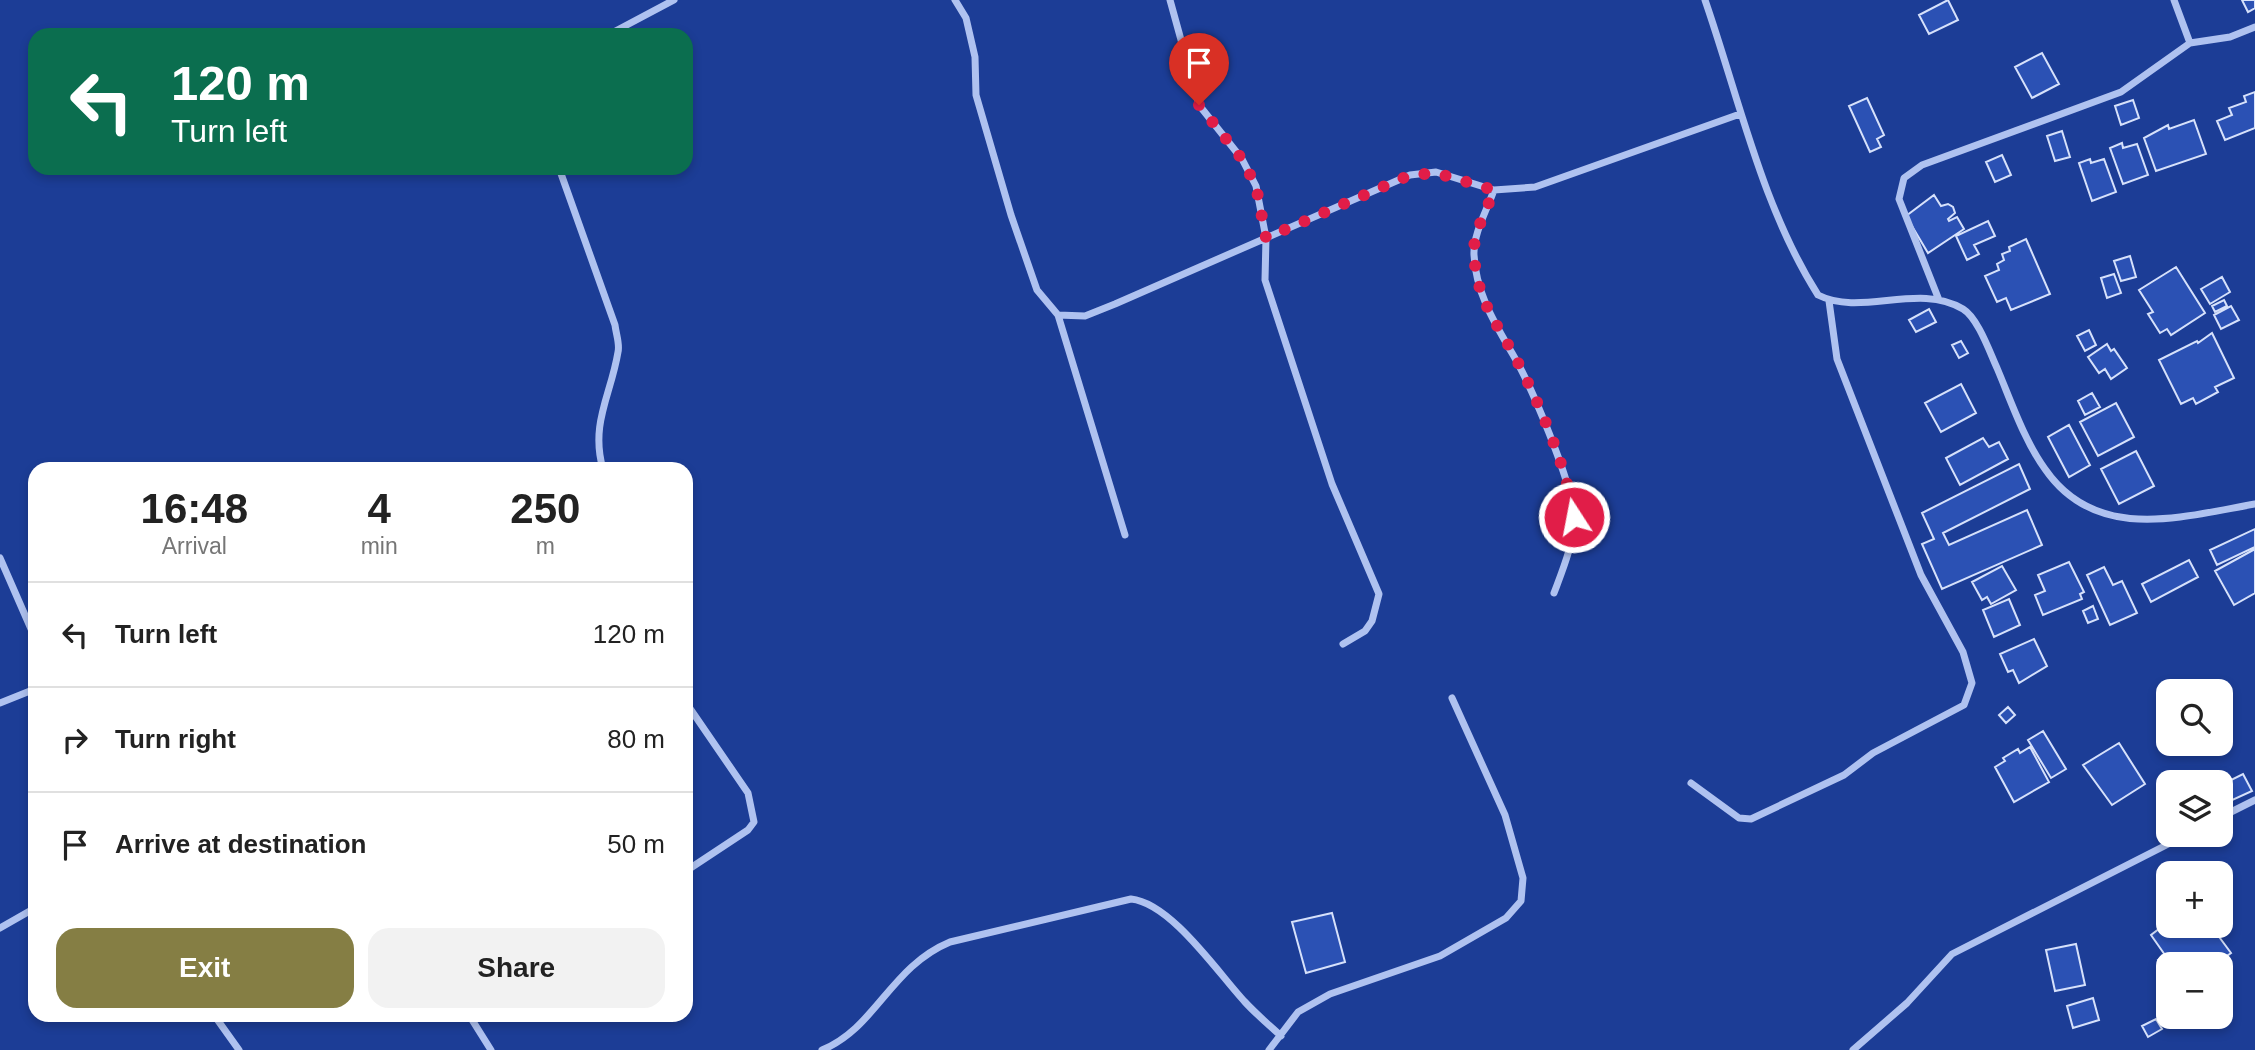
<!DOCTYPE html>
<html lang="en">
<head>
<meta charset="utf-8">
<style>
  body { margin:0; font-family:Helvetica,sans-serif; background:#f2f2f2; color:#222; height:100vh; display:flex; flex-direction:column; font-size:26px; white-space:nowrap }
  * { box-sizing:border-box; margin:0 }
  p { font-size:23px; color:#767676 }
  .icon { flex:none; width:38px; height:38px; fill:none; stroke:currentColor; stroke-width:2; stroke-linecap:round; stroke-linejoin:round }
  .map { position:relative; flex:1; overflow:hidden }
  .panel { position:absolute; left:28px; top:462px; width:665px; height:560px; display:flex; flex-direction:column; background:#fff; border-radius:21px; box-shadow:0 4px 10px #0003 }
  .panel>* { flex:none }
  .guide { position:absolute; left:28px; top:28px; width:665px; height:147px; border-radius:21px; box-shadow:0 4px 10px #0003; background:#0b6e4f; color:#fff; overflow:hidden }
  .tools { position:absolute; left:2156px; top:679px; display:grid; gap:14px }
  .tools a { display:grid; place-items:center; width:77px; height:77px; border-radius:14px; background:#fff; box-shadow:0 4px 10px #0003; font-size:35px }
  .pin { position:absolute; display:grid; place-items:center; width:60px; height:60px; color:#fff; margin:-72px -30px; border-radius:50% 50% 50% 0; rotate:-45deg; box-shadow:0 0 7px #0007 }
  .pin .icon { rotate:45deg }
  .me { position:absolute; width:77px; margin:-38px; rotate:349deg; stroke-linejoin:round; filter:drop-shadow(0 0 5px #0008) }
  .turn { display:flex; align-items:center; gap:24px; height:147px; padding:0 28px; font-size:32px }
  .turn .icon { width:91px; height:91px; stroke-width:2.5 }
  .turn b { display:block; font-size:49px; line-height:60px }
  .eta { display:flex; justify-content:space-evenly; align-items:center; height:119px; text-align:center }
  .eta b { font-size:42px; font-weight:800; line-height:49px }
  .action { display:flex; gap:14px; margin-top:auto; padding:14px 28px }
  .action a { flex:1; height:80px; border-radius:21px; background:#857e44; color:#fff; font-size:28px; font-weight:800; line-height:80px; text-align:center }
  .action a+a { background:#f2f2f2; color:#222 }
  ul { padding:0; list-style:none }
  li { display:flex; align-items:center; gap:21px; height:105px; padding:0 28px; border-top:2px solid #e0e0e0 }
  li div { flex:1 }
  li b { display:block; font-size:26px }
  li em { font-style:normal }
  .map>svg:first-child { display:block }
  .building { fill:#2b51b4; stroke:#d6e1fb; stroke-width:2 }
  .lines { fill:none; stroke-linecap:round; stroke-linejoin:round }
  .street { stroke:#afc2f0; stroke-width:7 }
  .route { stroke:#e11d48; stroke-width:12; stroke-dasharray:0 21.6 }
</style>
</head>
<body>
<div class="map">
<svg width="2255" height="1050" viewBox="0 0 2255 1050">
  <rect width="100%" height="100%" fill="#1c3d96"/>
  <!-- building -->
  <path class="building" d="M 1948,0 L 1958,20 L 1929,34 L 1919,15 Z
    M 2242,0 L 2255,0 L 2255,8 L 2248,12 Z
    M 2042,53 L 2059,84 L 2032,98 L 2015,67 Z
    M 2255,92 L 2255,128 L 2225,140 L 2217,121 L 2232,115 L 2229,108 L 2246,102 L 2244,96 Z
    M 1867,98 L 1884,135 L 1877,139 L 1881,147 L 1870,152 L 1849,106 Z
    M 2133,100 L 2139,118 L 2121,125 L 2115,106 Z
    M 2194,120 L 2206,154 L 2156,171 L 2144,138 L 2168,125 L 2169,129 Z
    M 2062,131 L 2070,157 L 2055,161 L 2047,136 Z
    M 2122,143 L 2123,148 L 2137,144 L 2148,175 L 2123,184 L 2110,148 Z
    M 2002,155 L 2011,175 L 1995,182 L 1986,162 Z
    M 2090,159 L 2091,163 L 2104,159 L 2116,192 L 2092,201 L 2079,163 Z
    M 1934,195 L 1941,206 L 1948,204 L 1953,207 L 1955,213 L 1948,219 L 1949,221 L 1957,217 L 1964,229 L 1928,253 L 1906,216 Z
    M 1988,221 L 1995,236 L 1974,245 L 1979,254 L 1967,260 L 1956,236 Z
    M 2026,239 L 2050,294 L 2011,310 L 2006,298 L 1997,302 L 1985,276 L 1999,270 L 1997,264 L 2004,260 L 2002,254 L 2010,251 L 2009,247 Z
    M 2130,256 L 2136,277 L 2121,281 L 2114,261 Z
    M 2176,267 L 2205,313 L 2171,335 L 2167,329 L 2160,333 L 2148,314 L 2153,312 L 2139,290 Z
    M 2114,274 L 2121,293 L 2107,298 L 2101,278 Z
    M 2222,277 L 2230,292 L 2210,304 L 2201,289 Z
    M 2224,300 L 2227,306 L 2215,312 L 2212,306 Z
    M 2231,306 L 2239,320 L 2221,329 L 2214,315 Z
    M 1929,309 L 1936,322 L 1916,332 L 1909,320 Z
    M 2089,330 L 2096,345 L 2085,351 L 2077,336 Z
    M 2212,333 L 2234,378 L 2215,387 L 2218,392 L 2196,404 L 2193,398 L 2181,404 L 2159,360 L 2197,341 L 2198,343 Z
    M 1961,341 L 1968,353 L 1959,358 L 1952,345 Z
    M 2107,344 L 2111,351 L 2114,349 L 2127,368 L 2111,379 L 2105,369 L 2099,373 L 2088,357 Z
    M 1961,384 L 1976,413 L 1941,432 L 1925,403 Z
    M 2092,393 L 2100,407 L 2085,415 L 2078,401 Z
    M 2116,403 L 2134,437 L 2098,456 L 2080,422 Z
    M 2069,425 L 2090,465 L 2069,477 L 2048,437 Z
    M 1983,438 L 1989,447 L 1999,442 L 2008,459 L 1960,485 L 1946,458 Z
    M 2136,451 L 2154,486 L 2119,504 L 2101,469 Z
    M 2019,464 L 2030,489 L 1943,533 L 1949,545 L 2027,510 L 2042,545 L 1942,589 L 1922,544 L 1934,539 L 1922,513 Z
    M 2255,529 L 2255,547 L 2217,565 L 2210,550 Z
    M 2255,549 L 2255,593 L 2234,605 L 2215,571 Z
    M 2189,560 L 2198,577 L 2151,602 L 2142,584 Z
    M 2069,562 L 2084,592 L 2080,594 L 2082,599 L 2043,615 L 2035,595 L 2045,591 L 2038,575 Z
    M 2002,566 L 2016,590 L 1991,604 L 1987,597 L 1982,600 L 1972,582 Z
    M 2104,567 L 2113,585 L 2122,581 L 2137,613 L 2110,625 L 2087,575 Z
    M 2009,599 L 2020,625 L 1994,637 L 1983,610 Z
    M 2093,606 L 2098,619 L 2088,623 L 2083,611 Z
    M 2034,639 L 2047,666 L 2019,683 L 2013,670 L 2008,672 L 2000,654 Z
    M 2008,707 L 2015,715 L 2006,723 L 1999,715 Z
    M 2043,731 L 2066,769 L 2051,778 L 2028,740 Z
    M 2119,743 L 2145,784 L 2112,805 L 2083,765 Z
    M 2030,747 L 2049,782 L 2014,802 L 1995,767 L 2005,761 L 2003,758 L 2018,749 L 2020,753 Z
    M 2243,774 L 2252,791 L 2228,802 L 2221,785 Z
    M 1332,913 L 1345,962 L 1306,973 L 1292,922 Z
    M 2168,922 L 2168,926 L 2211,926 L 2231,953 L 2216,964 L 2168,964 L 2168,975 L 2158,960 L 2165,955 L 2151,935 Z
    M 2076,944 L 2085,985 L 2055,991 L 2046,950 Z
    M 2093,998 L 2099,1020 L 2073,1028 L 2067,1006 Z
    M 2156,1019 L 2162,1029 L 2148,1037 L 2142,1026 Z"/>
  <g class="lines">
    <!-- street -->
    <path class="street" d="M 955,0 L 966,18 L 975,57 L 976,95 L 1011,215 L 1037,290 L 1058,315 L 1085,316 L 1115,304 L 1410,175 L 1436,172 L 1494,190 L 1535,187 L 1740,114
      M 1170,0 L 1199,105 L 1242,159 L 1256,186 L 1266,238 L 1265,280 L 1332,484 L 1379,594 L 1372,621 L 1365,631 L 1343,644
      M 1705,0 C 1739,98 1762,207 1818,295 C 1861,317 1919,282 1963,309 C 1978,318 1990,353 1997,368 C 2011,401 2024,440 2045,469 C 2096,543 2181,517 2255,504
      M 608,35 L 674,0
      M 2190,43 L 2230,37 L 2255,27
      M 559,168 L 615,325 C 616,334 620,344 618,352 C 611,395 590,424 603,469
      M 1494,190 C 1487,210 1473,234 1474,255 C 1476,293 1494,322 1512,353 C 1530,383 1573,484 1574,517 C 1574,543 1563,569 1554,593
      M 1939,300 L 1899,199 L 1904,178 L 1922,165 L 2121,92 L 2190,43 L 2174,0
      M 1058,315 L 1125,535
      M 0,558 L 35,638
      M 686,693 L 689,707 L 748,793 L 754,822 L 748,830 L 686,871
      M 0,703 L 35,689
      M 1691,783 L 1739,818 L 1751,819 L 1844,775 L 1873,753 L 1964,705 L 1972,683 L 1963,652 L 1921,575 L 1837,359 L 1829,301
      M 2221,817 L 2255,800
      M 0,928 L 35,908
      M 214,1015 L 239,1050
      M 469,1015 L 491,1050
      M 822,1050 C 876,1028 890,967 950,942 L 1131,899 C 1171,903 1218,973 1245,1002 C 1256,1014 1269,1025 1281,1036
      M 1269,1050 L 1298,1012 L 1330,994 L 1440,956 L 1506,918 L 1521,901 L 1523,878 L 1505,815 L 1452,698
      M 1853,1050 L 1907,1003 L 1952,954 L 2186,835"/>
  </g>
  <g class="lines">
    <!-- route -->
    <path class="route" d="M 1199,105 L 1242,159 L 1256,186 L 1266,238 L 1410,175 L 1436,173 L 1494,190 C 1487,210 1472,234 1474,256 C 1478,301 1494,319 1514,355 C 1538,400 1567,467 1574,517"/>
  </g>
</svg>
<div class="tools">
<a><svg class="icon" aria-label="search" viewBox="0 0 24 24"><circle cx="10" cy="10" r="6"/><path d="M15 15l6 6"/></svg></a>
<a><svg class="icon" aria-label="layers" viewBox="0 0 24 24"><path d="M12 4l9 5-9 5-9-5zM3 14l9 5 9-5"/></svg></a>
<a>+</a>
<a>−</a>
</div>
<div class="pin" style="left:1199px;top:105px;background:#d93025"><svg class="icon" aria-label="arrive" viewBox="0 0 24 24"><path d="M6 21V4h12l-3 4 3 4H6"/></svg></div>
<svg class="me" style="left:1574px;top:517px" viewBox="-20 -20 40 40"><circle r="17" fill="#e11d48" stroke="#fff" stroke-width="3"/><path d="M0-11L8 9 0 5-8 9z" fill="#fff"/></svg>
<div class="guide">
<div class="turn"><svg class="icon" aria-label="left" viewBox="0 0 24 24"><path d="M17 20v-9H6M10 6l-5 5 5 5"/></svg><div><b>120 m</b>Turn left</div></div>
</div>
<section class="panel">
<div class="eta">
<div><b>16:48</b><p>Arrival</p></div>
<div><b>4</b><p>min</p></div>
<div><b>250</b><p>m</p></div>
</div>
<ul>
<li><svg class="icon" aria-label="left" viewBox="0 0 24 24"><path d="M17 20v-9H6M10 6l-5 5 5 5"/></svg><div><b>Turn left</b></div><em>120 m</em></li>
<li><svg class="icon" aria-label="right" viewBox="0 0 24 24"><path d="M7 20v-9h11M14 6l5 5-5 5"/></svg><div><b>Turn right</b></div><em>80 m</em></li>
<li><svg class="icon" aria-label="arrive" viewBox="0 0 24 24"><path d="M6 21V4h12l-3 4 3 4H6"/></svg><div><b>Arrive at destination</b></div><em>50 m</em></li>
</ul>
<div class="action"><a>Exit</a><a>Share</a></div>
</section>
</div>
</body>
</html>
